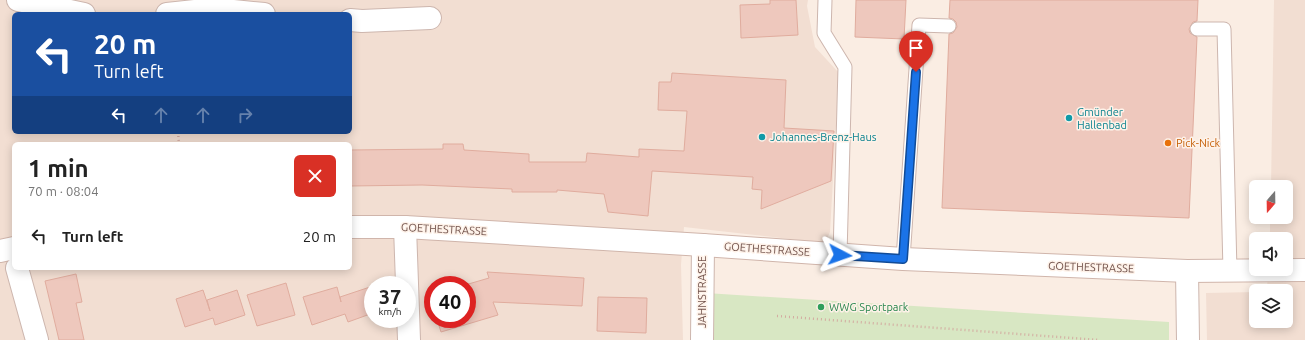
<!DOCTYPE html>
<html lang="en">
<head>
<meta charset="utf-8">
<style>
  body { margin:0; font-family:Ubuntu,sans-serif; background:#f6f6f6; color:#222; height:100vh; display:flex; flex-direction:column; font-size:15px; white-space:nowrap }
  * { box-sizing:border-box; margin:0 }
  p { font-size:13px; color:#767676 }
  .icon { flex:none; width:22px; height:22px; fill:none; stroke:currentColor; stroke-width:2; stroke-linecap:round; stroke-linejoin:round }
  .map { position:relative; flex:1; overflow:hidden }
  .panel { position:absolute; left:12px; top:142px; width:340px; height:128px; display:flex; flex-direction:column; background:#fff; border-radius:6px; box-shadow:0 2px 10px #0003 }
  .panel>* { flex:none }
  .top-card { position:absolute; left:12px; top:12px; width:340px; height:122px; border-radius:6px; box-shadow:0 2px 10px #0003; background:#1a4fa0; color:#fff; overflow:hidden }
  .needle { width:26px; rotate:200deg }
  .tools { position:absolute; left:1249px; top:180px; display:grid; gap:8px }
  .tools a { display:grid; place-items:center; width:44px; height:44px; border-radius:6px; background:#fff; box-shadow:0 2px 10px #0003; font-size:20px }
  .speed { position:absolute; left:364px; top:276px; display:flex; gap:8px; font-size:20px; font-weight:700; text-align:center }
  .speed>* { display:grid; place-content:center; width:52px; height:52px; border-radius:50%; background:#fff; box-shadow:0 2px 10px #0003; line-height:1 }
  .speed small { font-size:10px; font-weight:400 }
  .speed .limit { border:6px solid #d22; background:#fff; color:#111 }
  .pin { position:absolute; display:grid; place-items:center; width:34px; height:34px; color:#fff; margin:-41px -17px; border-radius:50% 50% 50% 0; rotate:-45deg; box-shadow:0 0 4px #0007 }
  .pin .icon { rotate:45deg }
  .me { position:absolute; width:44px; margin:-22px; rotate:94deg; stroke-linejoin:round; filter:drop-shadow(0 0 3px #0008) }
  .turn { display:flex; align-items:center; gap:14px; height:84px; padding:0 16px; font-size:18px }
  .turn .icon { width:52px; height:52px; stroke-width:2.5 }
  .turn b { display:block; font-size:28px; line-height:34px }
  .lanes { display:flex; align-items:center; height:38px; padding:0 16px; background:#0003; justify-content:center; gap:20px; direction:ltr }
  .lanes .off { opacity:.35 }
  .round { display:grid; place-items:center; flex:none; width:42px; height:42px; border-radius:6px; background:#f6f6f6 }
  .overview { display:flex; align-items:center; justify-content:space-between; height:68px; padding:0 16px }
  h1 { font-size:24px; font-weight:700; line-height:30px }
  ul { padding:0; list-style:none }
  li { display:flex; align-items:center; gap:12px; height:52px; padding:0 16px }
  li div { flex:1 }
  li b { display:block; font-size:15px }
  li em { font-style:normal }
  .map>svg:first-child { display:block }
  .residential { fill:#f2ded2; fill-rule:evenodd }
  .green { fill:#d8e7c3 }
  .building { fill:#eec8bd; stroke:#e0ac9e }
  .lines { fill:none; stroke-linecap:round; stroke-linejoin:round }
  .lane-casing { stroke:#cdb6ae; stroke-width:15 }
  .street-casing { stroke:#cdb6ae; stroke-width:24 }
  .secondary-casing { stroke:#d0b5ab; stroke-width:24 }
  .path { stroke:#d3aba0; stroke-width:2.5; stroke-dasharray:1 3; stroke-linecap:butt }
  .lane { stroke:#fff; stroke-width:13 }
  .street { stroke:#fff; stroke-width:22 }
  .secondary { stroke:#fff; stroke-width:22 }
  .route-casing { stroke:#114b97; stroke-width:10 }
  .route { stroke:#1a73e8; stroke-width:7 }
  .culture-dot { fill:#0f9aa8; stroke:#fef2e9; stroke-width:1.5 }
  .food-dot { fill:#e8710a; stroke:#fef2e9; stroke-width:1.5 }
  .leisure-dot { fill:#2e9e5b; stroke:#fef2e9; stroke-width:1.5 }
  .labels { text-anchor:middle; stroke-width:3; stroke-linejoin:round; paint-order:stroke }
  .culture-label { font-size:11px; fill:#0d838f; stroke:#fef2e9; text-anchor:start }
  .food-label { font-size:11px; fill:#c56008; stroke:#fef2e9; text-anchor:start }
  .street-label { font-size:11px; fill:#71524b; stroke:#fef2e9 }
  .leisure-label { font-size:11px; fill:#27864d; stroke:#fef2e9; text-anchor:start }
</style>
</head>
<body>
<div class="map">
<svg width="1305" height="340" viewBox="0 0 1305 340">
  <rect width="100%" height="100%" fill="#faede3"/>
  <!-- residential -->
  <path class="residential" d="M 0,0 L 808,0 L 807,6 L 815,47 L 839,73 L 830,232 L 825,243 L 684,227 L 681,265 L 683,340 L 0,340 ZM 14,14 L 350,14 L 350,132 L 14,132 ZM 14,144 L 350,144 L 350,268 L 14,268 ZM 373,285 L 407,285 L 407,319 L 373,319 ZM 433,285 L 467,285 L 467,319 L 433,319 Z
    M 1274,0 L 1305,0 L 1305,340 L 1207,340 L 1206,293 L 1256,292 L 1256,321 L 1286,321 L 1286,291 L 1267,291 L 1268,269 L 1286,269 L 1286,239 L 1270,239 L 1270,217 L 1286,217 L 1286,187 L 1271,187 Z"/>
  <!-- green -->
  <path class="green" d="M 706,293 L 1169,322 L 1169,340 L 705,340 Z"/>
  <!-- building -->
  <path class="building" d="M 770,0 L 796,0 L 798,35 L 741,38 L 740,5 L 770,4 Z
    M 856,0 L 906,0 L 904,39 L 855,37 Z
    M 950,0 L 1198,0 L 1197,21 L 1193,22 L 1189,29 L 1190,33 L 1197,37 L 1189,218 L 942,208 L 949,34 L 953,33 L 957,27 L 956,22 L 953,19 L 949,18 Z
    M 672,73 L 786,80 L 784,128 L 834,131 L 831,181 L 761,209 L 762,190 L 752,189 L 753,177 L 652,171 L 648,216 L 608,212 L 604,194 L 557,190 L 557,192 L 512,192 L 512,189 L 422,185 L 350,186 L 350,150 L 443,149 L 443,144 L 463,144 L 464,150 L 529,154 L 529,162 L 586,162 L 587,153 L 639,157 L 639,149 L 684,151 L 687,111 L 658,110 L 659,82 L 671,82 Z
    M 487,272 L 584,278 L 582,306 L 493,302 L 498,315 L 441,332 L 437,319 L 467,319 L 467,285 L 465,285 L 489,278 Z
    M 76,274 L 82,302 L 76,303 L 84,340 L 59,340 L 45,281 Z
    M 286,283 L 295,315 L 257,326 L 247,295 Z
    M 373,286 L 373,313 L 348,322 L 345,314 L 312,325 L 303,297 L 337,287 L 341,302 L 340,297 Z
    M 203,290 L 210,311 L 207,300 L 237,290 L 245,315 L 215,325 L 213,318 L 185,327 L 176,299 Z
    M 598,297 L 647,298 L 646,333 L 597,331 Z"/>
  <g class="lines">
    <defs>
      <path id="lane" d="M 825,0 L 824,33 L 845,67 L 840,255
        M 1197,29 L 1224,29 L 1230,271
        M 903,259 L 919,25 L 949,26"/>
      <path id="street" d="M 18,0 L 84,14
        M 167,14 L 213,9 L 264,14
        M 350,20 L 362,21 L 430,18
        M 405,227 L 409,340
        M 17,268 L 37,340
        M 1187,271 L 1188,340
        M 702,340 L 703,245"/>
      <path id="secondary" d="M 350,227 L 405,227 L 703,245 L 903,259 L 1187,271 L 1305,270
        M 0,251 L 14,248"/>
    </defs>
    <!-- lane casing -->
    <use href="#lane" class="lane-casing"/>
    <!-- street casing -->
    <use href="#street" class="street-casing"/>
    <!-- secondary casing -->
    <use href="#secondary" class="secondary-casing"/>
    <!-- path -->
    <path class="path" d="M 178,132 L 179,144
      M 777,316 L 1099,340"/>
    <!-- lane -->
    <use href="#lane" class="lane"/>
    <!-- street -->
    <use href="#street" class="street"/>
    <!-- secondary -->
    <use href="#secondary" class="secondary"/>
  </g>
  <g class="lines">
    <defs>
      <path id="route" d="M 840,255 L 903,259 L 916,72"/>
    </defs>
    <!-- route casing -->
    <use href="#route" class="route-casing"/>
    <!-- route -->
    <use href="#route" class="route"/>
  </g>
  <!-- markers -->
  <g class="culture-dot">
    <circle cx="1069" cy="118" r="4"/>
    <circle cx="762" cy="137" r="4"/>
  </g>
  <circle class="food-dot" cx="1168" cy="143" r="4"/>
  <circle class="leisure-dot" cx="821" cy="307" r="4"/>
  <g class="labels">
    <!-- culture labels -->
    <g class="culture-label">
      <text x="1077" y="116">Gmünder<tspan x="1077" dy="13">Hallenbad</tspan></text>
      <text x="770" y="141">Johannes-Brenz-Haus</text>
    </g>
    <!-- food labels -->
    <g class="food-label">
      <text x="1176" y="147">Pick-Nick</text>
    </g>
    <!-- street labels -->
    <g class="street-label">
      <text transform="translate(444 229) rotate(3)" y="4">GOETHESTRASSE</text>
      <text transform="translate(767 249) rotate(4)" y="4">GOETHESTRASSE</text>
      <text transform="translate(1091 267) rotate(2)" y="4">GOETHESTRASSE</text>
      <text transform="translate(702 292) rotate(-90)" y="4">JAHNSTRASSE</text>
    </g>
    <!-- leisure labels -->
    <g class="leisure-label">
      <text x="829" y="311">WWG Sportpark</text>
    </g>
  </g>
</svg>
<div class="tools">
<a><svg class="needle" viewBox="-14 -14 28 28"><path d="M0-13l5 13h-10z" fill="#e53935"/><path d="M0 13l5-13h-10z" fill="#767676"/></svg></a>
<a><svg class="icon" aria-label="sound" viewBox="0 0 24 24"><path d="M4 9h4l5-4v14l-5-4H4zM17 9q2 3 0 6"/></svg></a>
<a><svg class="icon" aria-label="layers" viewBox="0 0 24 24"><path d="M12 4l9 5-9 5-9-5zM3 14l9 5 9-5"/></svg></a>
</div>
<div class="speed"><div>37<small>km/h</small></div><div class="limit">40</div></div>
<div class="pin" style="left:916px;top:72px;background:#d93025"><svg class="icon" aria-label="arrive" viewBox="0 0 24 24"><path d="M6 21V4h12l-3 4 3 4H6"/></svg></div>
<svg class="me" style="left:840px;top:255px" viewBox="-20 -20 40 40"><path d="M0-17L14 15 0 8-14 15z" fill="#1a73e8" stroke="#fff" stroke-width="4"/></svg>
<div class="top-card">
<div class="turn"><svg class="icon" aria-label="left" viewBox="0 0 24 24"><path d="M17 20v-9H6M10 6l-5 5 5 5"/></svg><div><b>20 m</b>Turn left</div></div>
<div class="lanes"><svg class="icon" aria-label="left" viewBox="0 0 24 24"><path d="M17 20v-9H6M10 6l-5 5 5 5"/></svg><svg class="icon off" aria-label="ahead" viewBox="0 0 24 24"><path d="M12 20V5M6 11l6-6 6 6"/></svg><svg class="icon off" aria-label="ahead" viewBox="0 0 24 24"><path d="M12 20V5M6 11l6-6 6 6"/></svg><svg class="icon off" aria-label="right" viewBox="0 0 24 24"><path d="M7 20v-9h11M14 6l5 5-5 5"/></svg></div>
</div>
<section class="panel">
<div class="overview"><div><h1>1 min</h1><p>70 m · 08:04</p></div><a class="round" style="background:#d93025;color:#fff"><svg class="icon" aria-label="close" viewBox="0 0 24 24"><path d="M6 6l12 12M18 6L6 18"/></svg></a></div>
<ul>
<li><svg class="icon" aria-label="left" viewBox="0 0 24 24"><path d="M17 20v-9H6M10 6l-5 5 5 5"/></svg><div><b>Turn left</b></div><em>20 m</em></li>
</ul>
</section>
</div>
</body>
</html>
